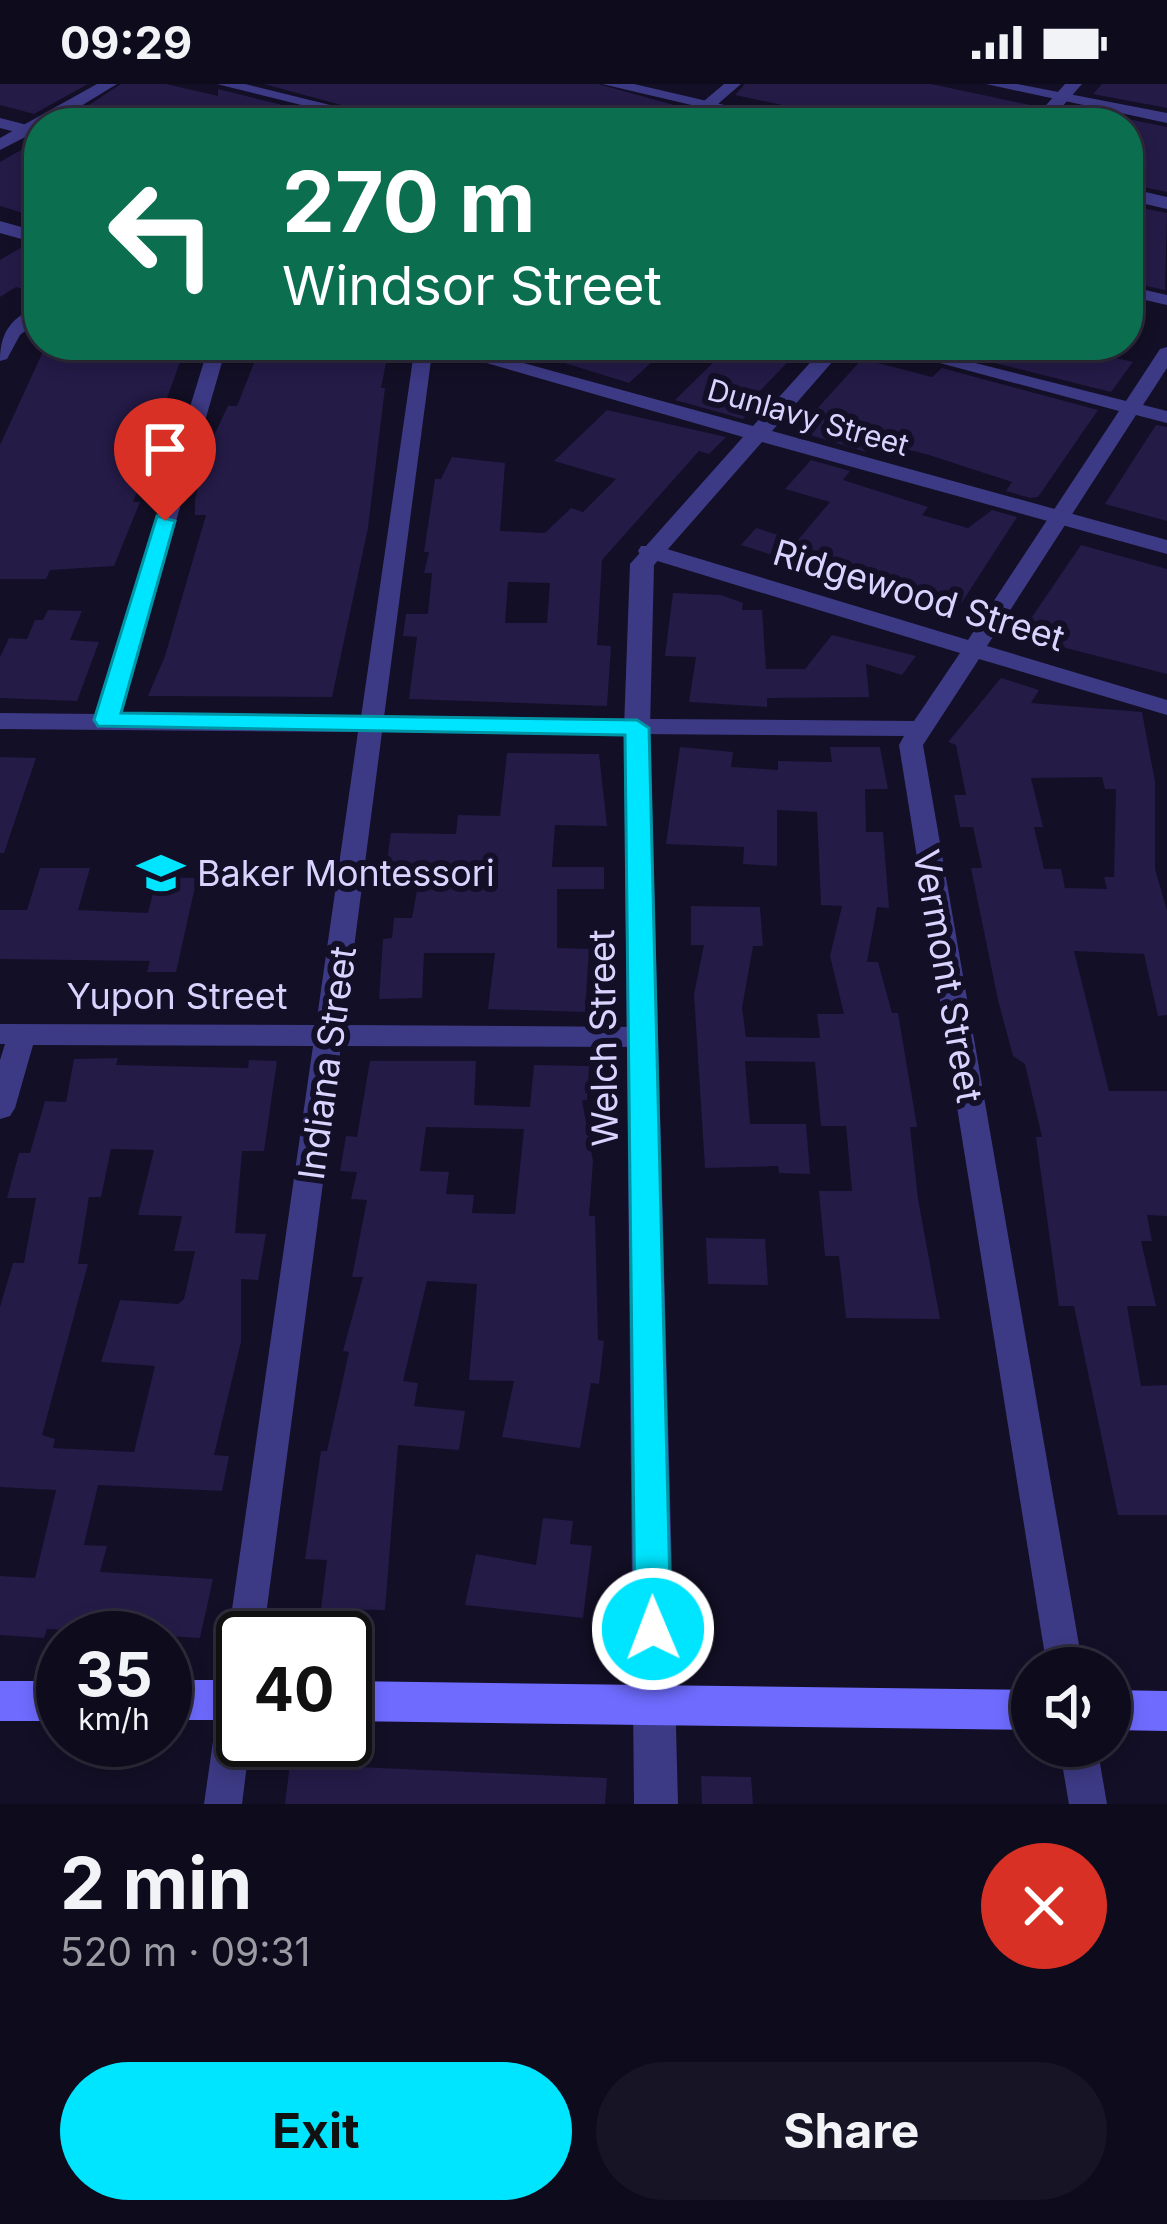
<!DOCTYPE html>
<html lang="en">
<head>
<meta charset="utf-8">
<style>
  body { margin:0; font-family:Inter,sans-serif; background:#171425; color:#f1f3f6; height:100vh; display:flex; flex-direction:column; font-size:45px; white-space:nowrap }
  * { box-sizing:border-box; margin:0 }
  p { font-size:39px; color:#9b9ba3 }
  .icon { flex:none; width:66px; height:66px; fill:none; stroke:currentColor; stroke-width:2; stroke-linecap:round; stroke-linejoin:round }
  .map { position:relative; height:1720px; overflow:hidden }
  .sheet { display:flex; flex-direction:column; background:#0e0b1c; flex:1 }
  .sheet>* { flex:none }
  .guide { position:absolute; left:24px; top:24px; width:1119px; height:252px; border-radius:48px; box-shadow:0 6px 18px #0003,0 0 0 3px #2e2b3b; background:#0b6e4f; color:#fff; overflow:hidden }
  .controls { position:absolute; left:1011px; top:1563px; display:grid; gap:24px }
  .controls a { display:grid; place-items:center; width:120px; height:120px; border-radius:50%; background:#0e0b1c; box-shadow:0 6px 18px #0003,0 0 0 3px #2e2b3b; font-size:60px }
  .speed { position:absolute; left:36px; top:1527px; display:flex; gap:24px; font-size:60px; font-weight:700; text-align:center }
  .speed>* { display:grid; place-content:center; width:156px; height:156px; border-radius:50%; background:#0e0b1c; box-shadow:0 6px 18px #0003,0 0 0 3px #2e2b3b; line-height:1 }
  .speed small { font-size:30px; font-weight:400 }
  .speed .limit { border:6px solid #111; border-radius:18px; background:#fff; color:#111 }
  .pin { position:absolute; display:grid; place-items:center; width:102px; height:102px; color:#fff; margin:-123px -51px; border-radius:50% 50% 50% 0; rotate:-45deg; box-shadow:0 0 12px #0007 }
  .pin .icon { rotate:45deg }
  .me { position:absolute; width:132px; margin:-66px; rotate:359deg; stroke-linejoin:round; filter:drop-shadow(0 0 9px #0008) }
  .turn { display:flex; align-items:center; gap:42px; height:252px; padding:0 60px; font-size:54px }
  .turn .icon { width:156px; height:156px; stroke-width:2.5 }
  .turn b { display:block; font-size:84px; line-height:102px }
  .round { display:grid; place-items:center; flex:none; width:126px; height:126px; border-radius:63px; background:#171425 }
  .headline { display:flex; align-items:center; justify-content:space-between; height:204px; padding:0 60px }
  h1 { font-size:72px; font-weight:700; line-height:90px }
  .cta { display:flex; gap:24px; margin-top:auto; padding:24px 60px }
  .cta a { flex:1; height:138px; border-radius:72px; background:#00e5ff; color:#111; font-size:48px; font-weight:700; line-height:138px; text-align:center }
  .cta a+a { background:#171425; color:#f1f3f6 }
  .status { display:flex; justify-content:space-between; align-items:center; height:84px; padding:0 60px; background:#0e0b1c; direction:ltr }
  .status svg { height:33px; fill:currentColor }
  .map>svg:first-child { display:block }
  .building { fill:#241b47; fill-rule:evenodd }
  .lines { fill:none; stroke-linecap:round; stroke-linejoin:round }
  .minor { fill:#3d3a85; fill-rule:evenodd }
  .tertiary { fill:#3d3a85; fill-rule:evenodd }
  .secondary { fill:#6f6bff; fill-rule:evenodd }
  .route { fill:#00e5ff; stroke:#0095a6; stroke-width:3 }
  .labels { text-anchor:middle; stroke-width:12; stroke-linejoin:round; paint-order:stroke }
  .far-street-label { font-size:30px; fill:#d9d4ff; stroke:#130f26 }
  .street-label { font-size:36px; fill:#d9d4ff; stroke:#130f26 }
  .poi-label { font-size:36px; fill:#d9d4ff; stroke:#130f26; text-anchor:start }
</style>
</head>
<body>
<div class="status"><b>09:29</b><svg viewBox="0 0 49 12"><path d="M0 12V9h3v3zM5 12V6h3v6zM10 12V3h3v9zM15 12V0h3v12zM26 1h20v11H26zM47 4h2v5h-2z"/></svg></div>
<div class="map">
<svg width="1167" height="1720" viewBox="0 0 1167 1720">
  <rect width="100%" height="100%" fill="#130f26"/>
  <!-- building -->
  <path class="building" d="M 0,0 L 88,0 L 34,30 L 0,21 Z
    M 121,0 L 166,0 L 218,12 L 218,5 L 355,39 L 63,38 Z
    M 264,0 L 598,0 L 681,23 L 663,39 L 607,39 L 558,28 L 544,39 L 407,39 Z
    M 745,0 L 931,0 L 1039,23 L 1026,39 L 867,39 L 735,11 Z
    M 1102,0 L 1167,0 L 1167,24 L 1093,10 Z
    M 1079,25 L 1167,43 L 1167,108 L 1128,100 L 1128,39 L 1054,39 L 1064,28 L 1071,33 Z
    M 35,58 L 39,58 L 39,123 L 26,130 L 0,122 L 0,78 Z
    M 1128,121 L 1167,129 L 1165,206 L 1128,198 Z
    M 22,163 L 39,168 L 39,210 L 16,203 L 0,213 L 0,176 Z
    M 46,261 L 186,261 L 139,393 L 143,393 L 133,418 L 140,418 L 114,482 L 50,486 L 46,495 L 0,495 L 0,361 Z
    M 355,261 L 351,279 L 386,279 L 381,304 L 385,304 L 368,444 L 332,613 L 148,612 L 165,572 L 206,431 L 195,431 L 195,416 L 207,366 L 228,322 L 237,322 L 260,264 Z
    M 527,261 L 590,261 L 654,276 L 629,299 L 526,267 Z
    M 731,261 L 804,261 L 758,309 L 766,311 L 743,335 L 675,316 Z
    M 962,261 L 1125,261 L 1116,274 L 1133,278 L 1111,308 L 955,269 Z
    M 862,275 L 932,293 L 942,284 L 1098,326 L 1038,413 L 1030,414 L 1006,407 L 1012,398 L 929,371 L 875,357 L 866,368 L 797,347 Z
    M 607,326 L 726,353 L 709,370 L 699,367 L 602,476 L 597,561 L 611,562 L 607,622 L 409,615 L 417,553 L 403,552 L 406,530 L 428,530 L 432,489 L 424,489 L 429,468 L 424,468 L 435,395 L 441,395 L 452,373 L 505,379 L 500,447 L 545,449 L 571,424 L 583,428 L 616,395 L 554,377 ZM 508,498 L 550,499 L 547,539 L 505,539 Z
    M 1156,341 L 1167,343 L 1167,437 L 1105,420 Z
    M 811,376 L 850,387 L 843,396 L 928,423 L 922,431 L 968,444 L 992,426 L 1017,433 L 953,532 L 811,486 L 806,492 L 775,482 L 782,474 L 741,461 L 756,444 L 797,457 L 830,418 L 785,405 Z
    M 1081,461 L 1167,485 L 1167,590 L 1019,552 Z
    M 673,509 L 721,511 L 743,519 L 742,526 L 762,526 L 766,585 L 805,585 L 832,551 L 916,572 L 902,591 L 866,580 L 869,613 L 767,614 L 767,623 L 689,618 L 696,573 L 665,572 Z
    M 48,526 L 82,527 L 70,556 L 99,558 L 77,617 L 0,614 L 0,573 L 9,554 L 27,555 L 35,536 L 43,536 Z
    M 1001,594 L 1039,606 L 1031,619 L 1142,628 L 1155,698 L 1155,785 L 1167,827 L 1167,931 L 1158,932 L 1144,870 L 1074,867 L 1109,1007 L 1167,1007 L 1167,1132 L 1147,1131 L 1152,1157 L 1141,1157 L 1156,1222 L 1127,1222 L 1141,1302 L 1167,1301 L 1167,1431 L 1118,1431 L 1074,1222 L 1059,1222 L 1036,1053 L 1042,1053 L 1025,980 L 1013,972 L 998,916 L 971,784 L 982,784 L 973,743 L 960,743 L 954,711 L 966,711 L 956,661 L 948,658 ZM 1102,693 L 1105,705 L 1116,705 L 1114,793 L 1104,793 L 1107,805 L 1065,804 L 1061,785 L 1044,785 L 1034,743 L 1043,743 L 1031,694 Z
    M 680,663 L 733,668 L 731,683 L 778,686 L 778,677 L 832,678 L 830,663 L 880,663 L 888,705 L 865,705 L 866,748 L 883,748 L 889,824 L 877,823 L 867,878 L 878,878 L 892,929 L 898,929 L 917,1043 L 910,1043 L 918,1115 L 940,1235 L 846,1234 L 839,1172 L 825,1172 L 819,1107 L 852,1107 L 846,1042 L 821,1042 L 815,978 L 745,977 L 750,1040 L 806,1040 L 810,1090 L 779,1089 L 778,1082 L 705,1084 L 694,910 L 704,861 L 691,861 L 691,822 L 760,823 L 763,862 L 753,862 L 742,924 L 746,953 L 820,954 L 817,930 L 844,930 L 830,872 L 842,822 L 821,821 L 817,728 L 777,726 L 777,782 L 743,780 L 744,763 L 666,760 Z
    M 507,669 L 599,670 L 607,742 L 555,741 L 552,783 L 604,783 L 604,805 L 557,805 L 557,864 L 589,865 L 585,928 L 488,925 L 495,869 L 424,869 L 422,914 L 379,915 L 383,855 L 392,854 L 394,834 L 412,834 L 420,790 L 385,790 L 391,749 L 456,750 L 458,731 L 500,732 Z
    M 0,673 L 36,674 L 4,769 L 0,769 Z
    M 40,784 L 90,784 L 78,826 L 148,829 L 157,793 L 197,794 L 176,888 L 147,888 L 150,877 L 0,875 L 0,826 L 27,826 Z
    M 118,974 L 116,981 L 248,984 L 249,976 L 277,977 L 264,1067 L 242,1067 L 235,1149 L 266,1150 L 258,1196 L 241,1195 L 241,1258 L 214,1371 L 229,1372 L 222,1407 L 98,1401 L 84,1461 L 107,1462 L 100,1488 L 213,1495 L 200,1554 L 47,1545 L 44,1554 L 0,1551 L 0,1492 L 35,1494 L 56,1406 L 0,1403 L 0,1223 L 13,1179 L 24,1179 L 36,1114 L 7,1114 L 19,1069 L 30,1069 L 45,1017 L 66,1018 L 74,975 ZM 111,1065 L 154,1066 L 138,1131 L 182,1132 L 174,1167 L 195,1167 L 184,1215 L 178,1220 L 120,1216 L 101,1278 L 155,1282 L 134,1368 L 53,1364 L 55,1355 L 42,1351 L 88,1180 L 78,1180 L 89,1113 L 101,1113 Z
    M 370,977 L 476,977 L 474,1021 L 530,1023 L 534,981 L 589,982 L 587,1016 L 582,1016 L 593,1077 L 589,1132 L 595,1132 L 598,1256 L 604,1257 L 599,1300 L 591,1299 L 580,1364 L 502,1353 L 514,1297 L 469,1296 L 477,1200 L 427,1197 L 403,1297 L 418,1299 L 414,1322 L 465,1327 L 459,1366 L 398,1361 L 385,1526 L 321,1525 L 327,1476 L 305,1475 L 321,1367 L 327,1367 L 349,1268 L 343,1267 L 363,1193 L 352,1193 L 367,1116 L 351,1115 L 357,1088 L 340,1087 L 346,1052 L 357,1053 ZM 426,1043 L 524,1045 L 515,1130 L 472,1129 L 474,1111 L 446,1110 L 449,1088 L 420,1087 Z
    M 706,1154 L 765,1155 L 768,1201 L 708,1200 Z
    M 543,1434 L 573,1437 L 570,1460 L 592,1462 L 583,1534 L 465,1521 L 476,1470 L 536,1481 Z
    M 290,1680 L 607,1694 L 605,1720 L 285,1720 Z
    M 701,1692 L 751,1693 L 753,1720 L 702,1720 Z"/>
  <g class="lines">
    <!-- minor -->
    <path class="minor" d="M 217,0 L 245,0 L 403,39 L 374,39 Z
      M 724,0 L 741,0 L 696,39 L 678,39 Z
      M 986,0 L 1017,0 L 1167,29 L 1167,39 Z
      M 0,34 L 39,44 L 39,54 L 0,44 Z
      M 1128,202 L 1167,211 L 1167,221 L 1128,212 Z
      M 39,222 L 39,236 L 20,251 L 7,275 L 0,277 C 0,247 12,233 39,222 Z
      M 209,261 L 227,261 L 120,631 L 361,633 L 415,261 L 433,261 L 384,633 L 914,637 L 960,569 L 641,472 L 638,467 L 641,462 L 657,462 L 968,556 L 1119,327 L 873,261 L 904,261 L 1126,317 L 1160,265 L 1167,263 L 1167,284 L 1143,321 L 1167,327 L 1167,339 L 1136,331 L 987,562 L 1167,616 L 1167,631 L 979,575 L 923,661 L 1083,1584 L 1047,1584 L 899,661 L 904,652 L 382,648 L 344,941 L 642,943 L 652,946 L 656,953 L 652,960 L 642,963 L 341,962 L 263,1554 L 243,1554 L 243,1656 L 250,1656 L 242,1720 L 204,1720 L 313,962 L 33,961 L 15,1024 L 10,1032 L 0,1035 L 0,976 L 5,960 L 0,960 L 0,940 L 316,941 L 358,648 L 0,645 L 0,629 L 96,630 Z
      M 1059,1662 L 1097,1662 L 1107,1720 L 1069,1720 Z"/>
    <!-- tertiary -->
    <path class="tertiary" d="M 97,0 L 117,0 L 53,39 L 39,39 L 39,46 L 0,66 L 0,54 Z
      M 602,0 L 634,0 L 802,39 L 768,39 Z
      M 1065,0 L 1082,0 L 1048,39 L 1030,39 Z
      M 1128,104 L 1167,113 L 1167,125 L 1128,116 Z
      M 0,137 L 39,148 L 39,160 L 0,149 Z
      M 424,261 L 458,261 L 753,342 L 826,261 L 847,261 L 772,347 L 1167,456 L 1167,470 L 762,358 L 654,481 L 650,644 L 678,1720 L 634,1720 L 624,644 L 630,480 L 743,353 Z"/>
    <!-- secondary -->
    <path class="secondary" d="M 165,1596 L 243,1596 L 243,1636 L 165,1636 Z
      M 0,1597 L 63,1597 L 63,1637 L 0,1637 Z
      M 345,1597 L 1032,1606 L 1032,1646 L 345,1637 Z
      M 1110,1606 L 1167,1607 L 1167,1647 L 1110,1646 Z"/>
  </g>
  <!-- route -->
  <path class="route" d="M 157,432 L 175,437 L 121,629 L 637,636 L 649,644 L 671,1545 L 666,1557 L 653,1563 L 640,1557 L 635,1545 L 625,651 L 98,642 L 94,636 Z"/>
  <!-- icons -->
  <defs>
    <symbol id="school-bare" viewBox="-9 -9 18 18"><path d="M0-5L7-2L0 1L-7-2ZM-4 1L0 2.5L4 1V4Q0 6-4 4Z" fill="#00e5ff" stroke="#130f26" stroke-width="2.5" paint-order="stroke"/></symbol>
  </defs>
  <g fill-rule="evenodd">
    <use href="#school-bare" x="128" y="756" width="66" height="66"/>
  </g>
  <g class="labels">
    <!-- far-street labels -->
    <g class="far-street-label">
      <text transform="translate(808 334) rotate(16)" y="10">Dunlavy Street</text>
    </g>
    <!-- street labels -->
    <g class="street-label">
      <text transform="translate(919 511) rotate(17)" y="13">Ridgewood Street</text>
      <text transform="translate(948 892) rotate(80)" y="13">Vermont Street</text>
      <text x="177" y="925">Yupon Street</text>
      <text transform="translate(603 954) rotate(-91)" y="13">Welch Street</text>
      <text transform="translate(327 979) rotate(-82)" y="13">Indiana Street</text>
    </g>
    <!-- poi labels -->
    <g class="poi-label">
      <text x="197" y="802">Baker Montessori</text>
    </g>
  </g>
</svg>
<div class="controls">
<a><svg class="icon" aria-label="sound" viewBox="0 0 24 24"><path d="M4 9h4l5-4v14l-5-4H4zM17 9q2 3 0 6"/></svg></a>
</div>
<div class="speed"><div>35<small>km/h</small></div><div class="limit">40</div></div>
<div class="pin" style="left:165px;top:437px;background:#d93025"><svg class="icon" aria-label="arrive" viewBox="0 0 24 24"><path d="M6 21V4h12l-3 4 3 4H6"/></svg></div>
<svg class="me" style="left:653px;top:1545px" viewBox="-20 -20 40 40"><circle r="17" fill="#00e5ff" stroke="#fff" stroke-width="3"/><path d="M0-11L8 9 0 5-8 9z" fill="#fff"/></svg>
<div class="guide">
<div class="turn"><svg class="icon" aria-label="left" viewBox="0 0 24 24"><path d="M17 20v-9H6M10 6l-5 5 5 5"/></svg><div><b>270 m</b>Windsor Street</div></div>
</div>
</div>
<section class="sheet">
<div class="headline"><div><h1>2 min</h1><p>520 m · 09:31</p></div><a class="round" style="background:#d93025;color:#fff"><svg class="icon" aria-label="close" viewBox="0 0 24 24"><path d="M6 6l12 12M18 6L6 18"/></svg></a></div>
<div class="cta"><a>Exit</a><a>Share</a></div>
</section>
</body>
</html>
